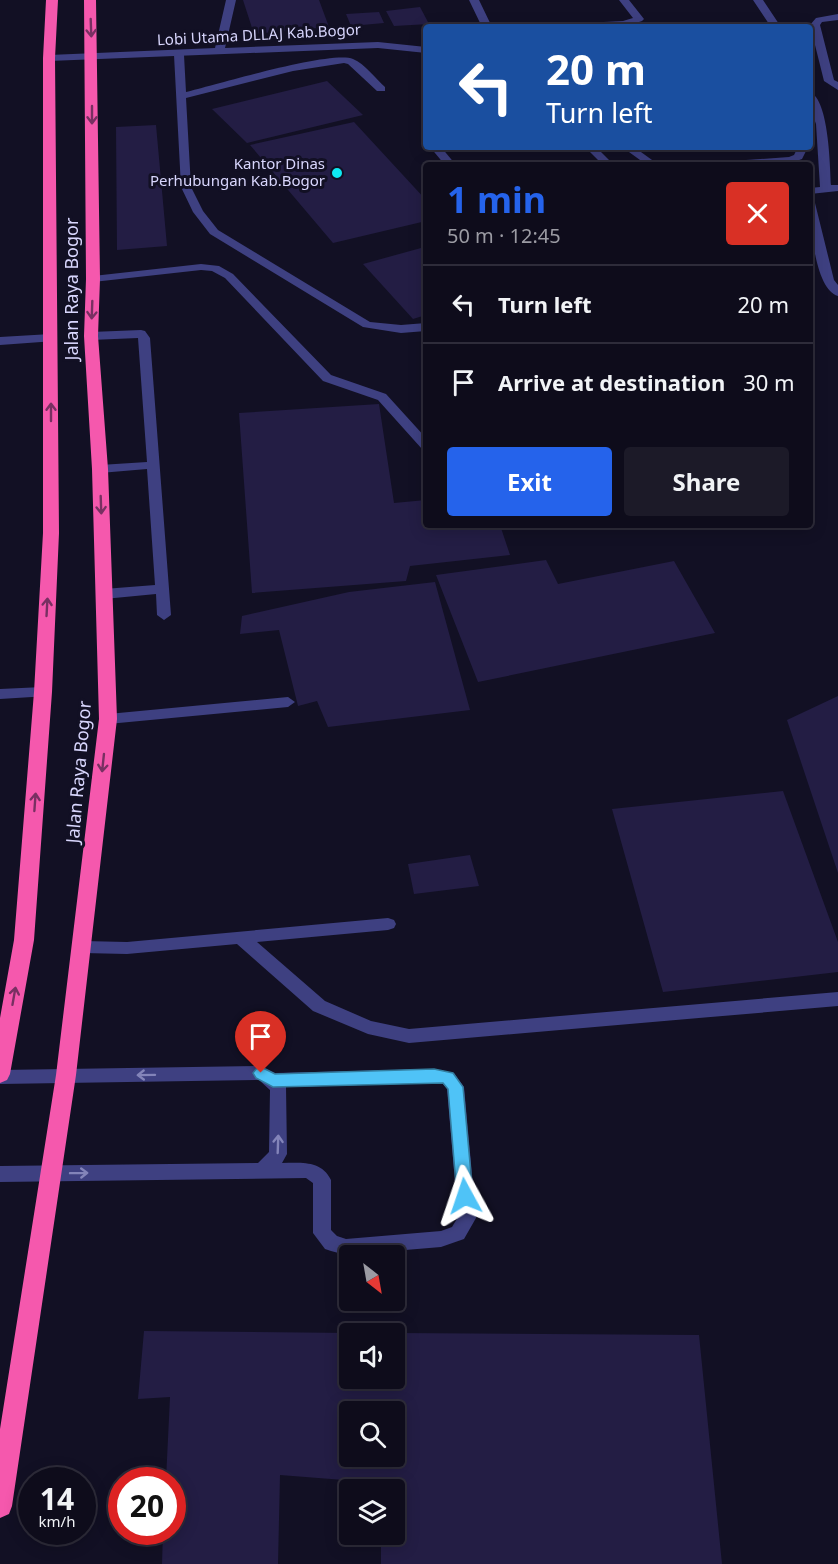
<!DOCTYPE html>
<html lang="en">
<head>
<meta charset="utf-8">
<style>
  body { margin:0; font-family:"Noto Sans",sans-serif; background:#1c1a28; color:#f1f3f6; height:100vh; display:flex; flex-direction:column; font-size:22px; white-space:nowrap }
  * { box-sizing:border-box; margin:0 }
  p { font-size:20px; color:#9b9ba3 }
  .icon { flex:none; width:33px; height:33px; fill:none; stroke:currentColor; stroke-width:2; stroke-linecap:round; stroke-linejoin:round }
  .map { position:relative; flex:1; overflow:hidden }
  .drawer { position:absolute; left:423px; top:162px; width:390px; height:366px; display:flex; flex-direction:column; background:#0e0c1b; border-radius:6px; box-shadow:0 3px 15px #0003,0 0 0 2px #2e2c3a }
  .drawer>* { flex:none }
  .top-card { position:absolute; left:423px; top:24px; width:390px; height:126px; border-radius:6px; box-shadow:0 3px 15px #0003,0 0 0 2px #2e2c3a; background:#1a4fa0; color:#fff; overflow:hidden }
  .needle { width:39px; rotate:149deg }
  .tools { position:absolute; left:339px; top:1245px; display:grid; gap:12px }
  .tools a { display:grid; place-items:center; width:66px; height:66px; border-radius:6px; background:#0e0c1b; box-shadow:0 3px 15px #0003,0 0 0 2px #2e2c3a; font-size:30px }
  .speed { position:absolute; left:18px; top:1467px; display:flex; gap:12px; font-size:30px; font-weight:700; text-align:center }
  .speed>* { display:grid; place-content:center; width:78px; height:78px; border-radius:50%; background:#0e0c1b; box-shadow:0 3px 15px #0003,0 0 0 2px #2e2c3a; line-height:1 }
  .speed small { font-size:15px; font-weight:400 }
  .speed .limit { border:9px solid #d22; background:#fff; color:#111 }
  .pin { position:absolute; display:grid; place-items:center; width:51px; height:51px; color:#fff; margin:-62px -26px; border-radius:50% 50% 50% 0; rotate:-45deg; box-shadow:0 0 6px #0007 }
  .pin .icon { rotate:45deg }
  .me { position:absolute; width:66px; margin:-33px; rotate:355deg; stroke-linejoin:round; filter:drop-shadow(0 0 4px #0008) }
  .turn { display:flex; align-items:center; gap:21px; height:126px; padding:0 24px; font-size:27px }
  .turn .icon { width:78px; height:78px; stroke-width:2.5 }
  .turn b { display:block; font-size:42px; line-height:51px }
  .round { display:grid; place-items:center; flex:none; width:63px; height:63px; border-radius:6px; background:#1c1a28 }
  .summary { display:flex; align-items:center; justify-content:space-between; height:102px; padding:0 24px }
  h1 { font-size:36px; font-weight:700; line-height:45px; color:#2563eb }
  .cta { display:flex; gap:12px; margin-top:auto; padding:12px 24px }
  .cta a { flex:1; height:69px; border-radius:6px; background:#2563eb; color:#fff; font-size:24px; font-weight:700; line-height:69px; text-align:center }
  .cta a+a { background:#1c1a28; color:#f1f3f6 }
  ul { padding:0; list-style:none }
  li { display:flex; align-items:center; gap:18px; height:78px; padding:0 24px; border-top:2px solid #2e2c3a }
  li div { flex:1 }
  li b { display:block; font-size:22px }
  li em { font-style:normal }
  .map>svg:first-child { display:block }
  .building { fill:#231d44; fill-rule:evenodd }
  .lines { fill:none; stroke-linecap:round; stroke-linejoin:round }
  .lane { fill:#3e4081; fill-rule:evenodd }
  .street { fill:#3e4081; fill-rule:evenodd }
  .highway { fill:#f558ad; fill-rule:evenodd }
  .oneway { stroke:#783062 }
  .oneway2 { stroke:#8384b9 }
  .route { fill:#4fc3f7; stroke:#337fa1; stroke-width:1.5 }
  .poi-dot { fill:#0ee8f1; stroke:#121024; stroke-width:2 }
  .labels { text-anchor:middle; stroke-width:6; stroke-linejoin:round; paint-order:stroke }
  .far-street-label { font-size:15px; fill:#d8d6fd; stroke:#121024 }
  .far-poi-label { font-size:15px; fill:#d8d6fd; stroke:#121024; text-anchor:end }
  .street-label { font-size:18px; fill:#d8d6fd; stroke:#121024 }
</style>
</head>
<body>
<div class="map">
<svg width="838" height="1564" viewBox="0 0 838 1564">
  <rect width="100%" height="100%" fill="#121024"/>
  <!-- building -->
  <path class="building" d="M 243,0 L 319,0 L 329,27 L 254,34 Z
    M 420,7 L 429,24 L 394,26 L 386,11 Z
    M 379,12 L 384,23 L 351,26 L 346,14 Z
    M 327,81 L 363,115 L 247,143 L 212,109 Z
    M 354,122 L 426,200 L 426,221 L 333,243 L 250,145 Z
    M 156,125 L 167,246 L 117,250 L 116,127 Z
    M 421,248 L 426,252 L 426,315 L 413,319 L 363,264 Z
    M 379,404 L 394,503 L 426,500 L 426,525 L 500,525 L 510,555 L 410,566 L 406,581 L 252,593 L 239,413 Z
    M 546,560 L 558,584 L 674,561 L 715,633 L 478,682 L 436,575 Z
    M 435,582 L 470,710 L 328,727 L 317,701 L 298,706 L 279,630 L 240,634 L 242,616 L 349,592 Z
    M 838,696 L 838,873 L 787,720 Z
    M 783,791 L 838,942 L 838,972 L 663,992 L 612,809 Z
    M 470,855 L 479,886 L 414,894 L 408,864 Z
    M 144,1331 L 350,1333 L 350,1378 L 394,1378 L 394,1333 L 699,1335 L 722,1564 L 381,1564 L 381,1534 L 394,1534 L 394,1490 L 381,1490 L 382,1483 L 280,1475 L 278,1564 L 162,1564 L 163,1532 L 172,1532 L 172,1480 L 166,1480 L 170,1397 L 138,1399 ZM 350,1412 L 394,1412 L 394,1456 L 350,1456 Z"/>
  <g class="lines">
    <!-- lane -->
    <path class="lane" d="M 469,0 L 479,0 L 492,27 L 482,27 Z
      M 619,0 L 629,0 L 644,19 L 642,21 L 624,27 L 560,27 L 565,24 L 623,21 L 633,18 Z
      M 179,52 L 184,55 L 186,92 C 215,85 331,50 353,59 C 365,64 376,79 385,87 L 385,91 L 377,91 L 348,64 L 344,63 L 293,71 L 186,98 L 191,187 L 203,211 L 218,230 L 370,322 L 401,325 L 426,323 L 426,331 L 401,333 L 363,327 L 210,234 L 193,212 L 181,187 L 174,55 Z
      M 426,132 L 426,140 L 421,137 L 422,133 Z
      M 430,147 L 441,147 L 456,165 L 445,165 Z
      M 622,147 L 634,147 L 659,165 L 647,165 Z
      M 798,147 L 808,147 L 802,159 L 791,163 L 712,165 L 717,162 L 789,157 L 794,155 Z
      M 201,264 L 219,266 L 233,274 L 331,375 L 386,394 L 426,438 L 426,450 L 422,449 L 378,400 L 323,381 L 225,278 L 212,271 L 201,270 L 93,282 L 87,279 L 93,276 Z
      M 141,330 L 145,331 L 150,338 L 171,615 L 164,620 L 157,615 L 156,594 L 104,599 L 97,594 L 104,589 L 155,585 L 147,469 L 100,473 L 94,469 L 100,465 L 147,462 L 138,338 L 91,340 L 85,336 L 91,332 Z
      M 51,334 L 57,338 L 55,341 L 0,345 L 0,337 Z
      M 43,687 L 48,688 L 50,692 L 48,696 L 0,699 L 0,689 Z
      M 288,697 L 295,702 L 288,707 L 108,724 L 101,719 L 108,714 Z
      M 388,918 L 394,920 L 396,924 L 394,928 L 388,930 L 257,942 L 325,1001 L 371,1021 L 409,1029 L 838,992 L 838,1006 L 409,1043 L 368,1034 L 313,1011 L 237,944 L 127,954 L 83,953 L 77,952 L 75,947 L 77,942 L 83,941 L 127,942 Z
      M 261,1066 L 275,1073 L 434,1069 L 454,1073 L 464,1087 L 476,1218 L 464,1239 L 441,1247 L 346,1255 L 331,1251 L 325,1249 L 313,1233 L 313,1183 L 306,1178 L 0,1182 L 0,1166 L 258,1163 L 269,1152 L 270,1090 L 259,1080 L 0,1084 L 0,1070 ZM 434,1083 L 443,1084 L 447,1089 L 458,1217 L 452,1227 L 441,1231 L 346,1239 L 337,1236 L 331,1230 L 331,1180 C 321,1160 301,1163 282,1163 L 287,1154 L 286,1087 Z"/>
    <!-- street -->
    <path class="street" d="M 226,0 L 236,0 L 225,48 L 378,42 L 426,47 L 426,53 L 378,48 L 49,61 L 44,58 L 49,55 L 215,48 Z
      M 753,0 L 763,0 L 781,27 L 771,27 Z
      M 838,14 L 838,20 L 822,22 L 820,25 L 834,80 L 838,82 L 838,90 L 824,81 L 810,25 L 816,18 Z
      M 810,92 C 829,100 830,166 831,185 L 838,185 L 838,191 L 810,194 L 810,188 L 820,187 L 816,124 L 810,108 Z
      M 585,147 L 596,147 L 614,165 L 603,165 Z
      M 810,200 L 815,203 L 834,280 L 838,285 L 838,296 C 814,289 810,222 810,200 Z"/>
    <!-- highway -->
    <path class="highway" d="M 46,0 L 58,0 L 55,58 L 59,533 L 52,692 L 34,940 L 10,1074 L 7,1080 L 0,1083 L 0,1018 L 14,940 L 34,692 L 43,533 L 43,58 Z
      M 84,0 L 96,0 L 100,279 L 98,336 L 108,469 L 117,719 L 76,1075 L 12,1506 L 9,1514 L 0,1518 L 0,1429 L 56,1075 L 99,719 L 92,469 L 84,336 L 86,279 Z"/>
  </g>
  <!-- one-way arrows -->
  <defs><path id="oneway-shaft" d="M-6 0H5M1.5-3L5.5 0L1.5 3" fill="none" stroke-width="1.6" stroke-linecap="round" stroke-linejoin="round" transform="scale(1.5)"/></defs>
  <g class="oneway">
    <use href="#oneway-shaft" transform="translate(91 28) rotate(88)"/>
    <use href="#oneway-shaft" transform="translate(92 115) rotate(90)"/>
    <use href="#oneway-shaft" transform="translate(92 310) rotate(92)"/>
    <use href="#oneway-shaft" transform="translate(51 412) rotate(-90)"/>
    <use href="#oneway-shaft" transform="translate(101 505) rotate(88)"/>
    <use href="#oneway-shaft" transform="translate(47 607) rotate(-87)"/>
    <use href="#oneway-shaft" transform="translate(103 763) rotate(96)"/>
    <use href="#oneway-shaft" transform="translate(35 802) rotate(-86)"/>
    <use href="#oneway-shaft" transform="translate(14 996) rotate(-80)"/>
  </g>
  <g class="oneway2">
    <use href="#oneway-shaft" transform="translate(146 1075) rotate(179)"/>
    <use href="#oneway-shaft" transform="translate(278 1144) rotate(-88)"/>
    <use href="#oneway-shaft" transform="translate(79 1173) rotate(-1)"/>
  </g>
  <!-- route -->
  <path class="route" d="M 261,1067 L 275,1074 L 434,1069 L 453,1073 L 463,1087 L 473,1196 L 471,1201 L 459,1201 L 457,1196 L 448,1089 L 443,1083 L 273,1087 L 256,1078 L 253,1073 L 256,1069 Z"/>
  <!-- markers -->
  <circle class="poi-dot" cx="337" cy="173" r="6"/>
  <g class="labels">
    <!-- far-street labels -->
    <g class="far-street-label">
      <text transform="translate(259 35) rotate(-3)" y="5">Lobi Utama DLLAJ Kab.Bogor</text>
    </g>
    <!-- far-poi labels -->
    <g class="far-poi-label">
      <text x="325" y="169">Kantor Dinas<tspan x="325" dy="17">Perhubungan Kab.Bogor</tspan></text>
    </g>
    <!-- street labels -->
    <g class="street-label">
      <text transform="translate(72 289) rotate(-90)" y="6">Jalan Raya Bogor</text>
      <text transform="translate(79 772) rotate(-85)" y="6">Jalan Raya Bogor</text>
    </g>
  </g>
</svg>
<div class="tools">
<a><svg class="needle" viewBox="-14 -14 28 28"><path d="M0-13l5 13h-10z" fill="#e53935"/><path d="M0 13l5-13h-10z" fill="#9b9ba3"/></svg></a>
<a><svg class="icon" aria-label="sound" viewBox="0 0 24 24"><path d="M4 9h4l5-4v14l-5-4H4zM17 9q2 3 0 6"/></svg></a>
<a><svg class="icon" aria-label="search" viewBox="0 0 24 24"><circle cx="10" cy="10" r="6"/><path d="M15 15l6 6"/></svg></a>
<a><svg class="icon" aria-label="layers" viewBox="0 0 24 24"><path d="M12 4l9 5-9 5-9-5zM3 14l9 5 9-5"/></svg></a>
</div>
<div class="speed"><div>14<small>km/h</small></div><div class="limit">20</div></div>
<div class="pin" style="left:261px;top:1073px;background:#d93025"><svg class="icon" aria-label="arrive" viewBox="0 0 24 24"><path d="M6 21V4h12l-3 4 3 4H6"/></svg></div>
<svg class="me" style="left:465px;top:1196px" viewBox="-20 -20 40 40"><path d="M0-17L14 15 0 8-14 15z" fill="#4fc3f7" stroke="#fff" stroke-width="4"/></svg>
<div class="top-card">
<div class="turn"><svg class="icon" aria-label="left" viewBox="0 0 24 24"><path d="M17 20v-9H6M10 6l-5 5 5 5"/></svg><div><b>20 m</b>Turn left</div></div>
</div>
<section class="drawer">
<div class="summary"><div><h1>1 min</h1><p>50 m · 12:45</p></div><a class="round" style="background:#d93025;color:#fff"><svg class="icon" aria-label="close" viewBox="0 0 24 24"><path d="M6 6l12 12M18 6L6 18"/></svg></a></div>
<ul>
<li><svg class="icon" aria-label="left" viewBox="0 0 24 24"><path d="M17 20v-9H6M10 6l-5 5 5 5"/></svg><div><b>Turn left</b></div><em>20 m</em></li>
<li><svg class="icon" aria-label="arrive" viewBox="0 0 24 24"><path d="M6 21V4h12l-3 4 3 4H6"/></svg><div><b>Arrive at destination</b></div><em>30 m</em></li>
</ul>
<div class="cta"><a>Exit</a><a>Share</a></div>
</section>
</div>
</body>
</html>
